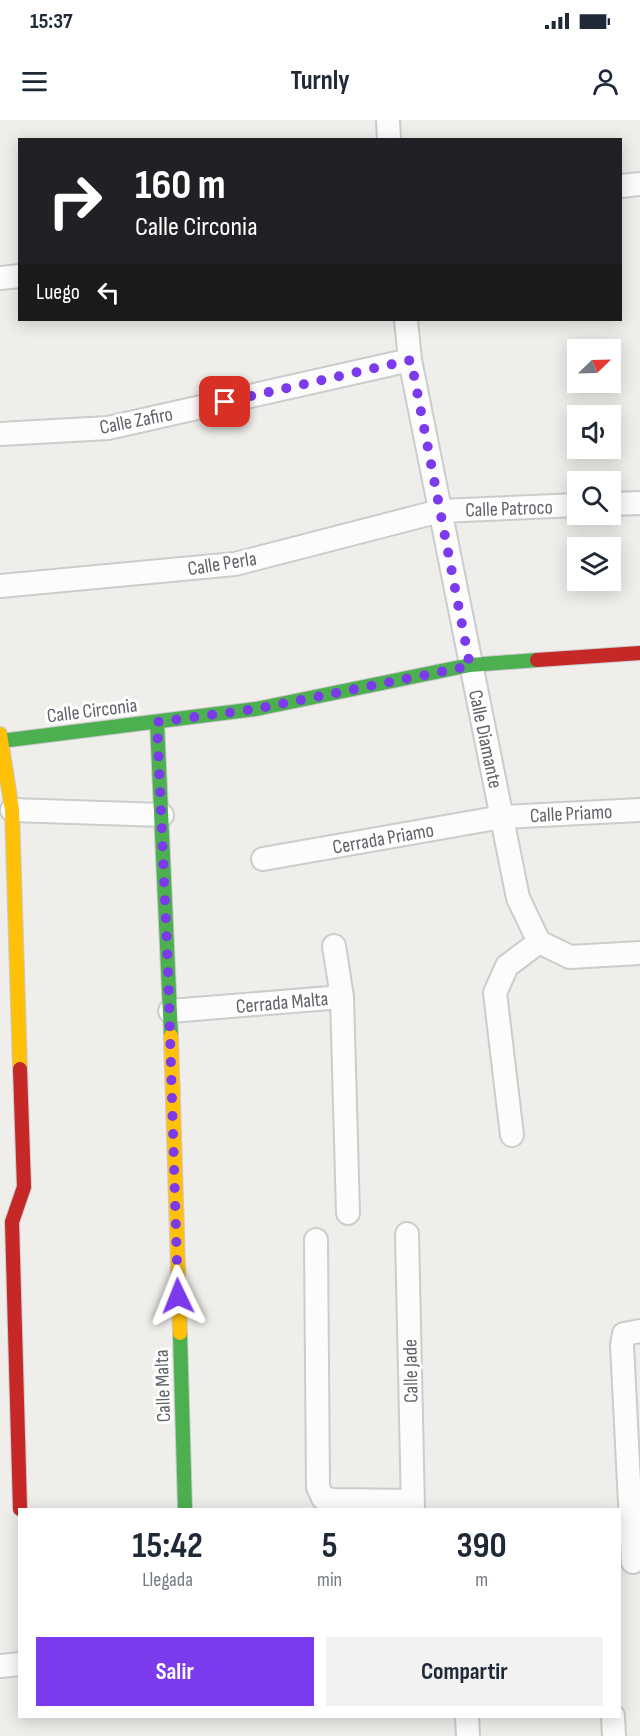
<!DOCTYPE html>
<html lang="es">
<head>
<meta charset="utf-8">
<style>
  body { margin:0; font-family:"Sofia Sans Condensed",sans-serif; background:#f2f2f3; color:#1f2937; height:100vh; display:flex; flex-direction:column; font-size:22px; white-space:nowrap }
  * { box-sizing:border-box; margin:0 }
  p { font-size:20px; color:#747a83 }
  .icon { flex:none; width:33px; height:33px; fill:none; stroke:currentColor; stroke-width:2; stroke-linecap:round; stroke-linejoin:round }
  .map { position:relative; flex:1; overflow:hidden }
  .drawer { position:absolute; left:18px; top:1388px; width:603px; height:210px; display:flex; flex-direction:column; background:#fff; border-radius:0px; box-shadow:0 3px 15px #0003 }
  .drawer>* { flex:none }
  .top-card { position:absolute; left:18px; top:18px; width:604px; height:183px; border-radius:0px; box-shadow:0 3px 15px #0003; background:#202124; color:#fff; overflow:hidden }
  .needle { width:39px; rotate:67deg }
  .tools { position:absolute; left:567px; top:219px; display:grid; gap:12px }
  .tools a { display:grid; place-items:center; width:54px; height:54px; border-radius:0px; background:#fff; box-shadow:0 3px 15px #0003; font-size:30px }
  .pin { position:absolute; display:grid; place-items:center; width:51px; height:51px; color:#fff; margin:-26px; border-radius:12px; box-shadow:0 3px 9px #0006 }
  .me { position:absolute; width:66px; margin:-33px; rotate:358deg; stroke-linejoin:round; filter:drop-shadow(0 0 4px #0008) }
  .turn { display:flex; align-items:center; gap:21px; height:126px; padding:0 18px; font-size:27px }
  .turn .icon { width:78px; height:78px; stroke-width:2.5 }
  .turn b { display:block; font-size:42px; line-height:51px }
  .then { display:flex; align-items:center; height:57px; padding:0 18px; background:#0003; gap:12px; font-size:22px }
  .eta { display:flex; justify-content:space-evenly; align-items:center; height:102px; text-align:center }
  .eta b { font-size:36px; font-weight:700; line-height:42px }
  .button { display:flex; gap:12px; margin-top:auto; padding:12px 18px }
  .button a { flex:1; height:69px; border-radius:0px; background:#7c3aed; color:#fff; font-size:24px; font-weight:700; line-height:69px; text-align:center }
  .button a+a { background:#f2f2f3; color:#1f2937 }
  .status { display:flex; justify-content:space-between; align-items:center; height:42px; padding:0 30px; background:#fff; direction:ltr }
  .status svg { height:16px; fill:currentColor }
  header { display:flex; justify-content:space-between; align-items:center; height:78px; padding:0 18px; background:#fff; font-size:27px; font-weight:700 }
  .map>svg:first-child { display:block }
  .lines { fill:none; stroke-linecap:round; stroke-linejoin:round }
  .street-casing { stroke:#cbcccc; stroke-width:26 }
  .fast-casing { stroke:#cacacb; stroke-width:16 }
  .slow-casing { stroke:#cacacb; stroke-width:16 }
  .jam-casing { stroke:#cacacb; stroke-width:16 }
  .street { stroke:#fdfcfc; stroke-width:22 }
  .fast { stroke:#4caf50; stroke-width:14 }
  .slow { stroke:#ffc107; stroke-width:14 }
  .jam { stroke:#c62828; stroke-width:14 }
  .route { stroke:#7c3aed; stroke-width:10; stroke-dasharray:0 18 }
  .labels { text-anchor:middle; stroke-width:6; stroke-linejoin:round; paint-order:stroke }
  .street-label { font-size:20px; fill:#5f6368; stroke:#fff }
</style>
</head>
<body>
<div class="status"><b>15:37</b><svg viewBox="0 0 49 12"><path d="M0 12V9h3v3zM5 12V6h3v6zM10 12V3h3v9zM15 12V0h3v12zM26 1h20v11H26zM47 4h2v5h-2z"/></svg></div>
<header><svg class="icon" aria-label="menu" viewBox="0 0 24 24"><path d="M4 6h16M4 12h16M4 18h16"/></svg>Turnly<svg class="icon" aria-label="person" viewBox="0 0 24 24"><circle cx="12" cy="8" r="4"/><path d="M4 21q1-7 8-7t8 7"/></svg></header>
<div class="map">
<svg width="640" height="1616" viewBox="0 0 640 1616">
  <rect width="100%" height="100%" fill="#efeeea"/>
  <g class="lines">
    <defs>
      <path id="street" d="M 388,0 L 389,20
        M 621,66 L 640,64
        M 0,158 L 20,156
        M 406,200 L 410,240 L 518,778 L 539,822
        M 0,314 L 108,308 L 410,240
        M 610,384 L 640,383
        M 0,466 L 235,444 L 440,391 L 578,385
        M 12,690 L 162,695
        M 263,739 L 502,697 L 640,690
        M 539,822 L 570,837 L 640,833
        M 334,826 L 342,877 L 348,1093
        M 170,891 L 342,877
        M 512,1015 L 495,873 L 507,846 L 539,822
        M 407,1114 L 413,1389
        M 316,1120 L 318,1367 L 323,1378 L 334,1380 L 413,1381
        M 633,1442 L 622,1225 L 624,1214 L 640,1211
        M 0,1546 L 20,1544
        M 467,1596 L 468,1616
        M 613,1596 L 614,1616"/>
      <path id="fast" d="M 157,602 L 171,916
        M 1,621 L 256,589 L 470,545 L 537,540
        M 180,1213 L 185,1389"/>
      <path id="slow" d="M 0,614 L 12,690 L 20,949
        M 171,916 L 180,1213"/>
      <path id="jam" d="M 537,540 L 640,533
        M 20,1389 L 12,1102 L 24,1067 L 20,949"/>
    </defs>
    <!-- street casing -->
    <use href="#street" class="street-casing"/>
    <!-- fast casing -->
    <use href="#fast" class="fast-casing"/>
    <!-- slow casing -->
    <use href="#slow" class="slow-casing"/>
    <!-- jam casing -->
    <use href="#jam" class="jam-casing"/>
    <!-- street -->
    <use href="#street" class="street"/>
    <!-- fast -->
    <use href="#fast" class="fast"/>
    <!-- slow -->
    <use href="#slow" class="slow"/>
    <!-- jam -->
    <use href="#jam" class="jam"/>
  </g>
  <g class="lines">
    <!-- route -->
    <path class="route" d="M 178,1176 L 168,848 L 157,602 L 256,589 L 470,546 L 411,240 L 225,282"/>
  </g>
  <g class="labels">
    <!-- street labels -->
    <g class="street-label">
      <text transform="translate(136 300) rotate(-11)" y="7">Calle Zafiro</text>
      <text transform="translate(509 388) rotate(-2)" y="7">Calle Patroco</text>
      <text transform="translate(222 443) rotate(-9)" y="7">Calle Perla</text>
      <text transform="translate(92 590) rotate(-7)" y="7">Calle Circonia</text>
      <text transform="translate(486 619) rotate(78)" y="7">Calle Diamante</text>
      <text transform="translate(571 693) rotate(-3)" y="7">Calle Priamo</text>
      <text transform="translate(383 718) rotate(-10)" y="7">Cerrada Priamo</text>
      <text transform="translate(282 882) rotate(-5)" y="7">Cerrada Malta</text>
      <text transform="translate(410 1251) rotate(-91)" y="7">Calle Jade</text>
      <text transform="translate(162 1266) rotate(-92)" y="7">Calle Malta</text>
    </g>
  </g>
</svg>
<div class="tools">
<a><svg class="needle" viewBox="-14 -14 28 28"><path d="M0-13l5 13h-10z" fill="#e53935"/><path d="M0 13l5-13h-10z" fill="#747a83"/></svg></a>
<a><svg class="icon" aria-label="sound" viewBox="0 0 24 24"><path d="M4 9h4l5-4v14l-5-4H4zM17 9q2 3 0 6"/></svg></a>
<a><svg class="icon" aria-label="search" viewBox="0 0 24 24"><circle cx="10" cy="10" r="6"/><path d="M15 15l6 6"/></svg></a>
<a><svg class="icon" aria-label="layers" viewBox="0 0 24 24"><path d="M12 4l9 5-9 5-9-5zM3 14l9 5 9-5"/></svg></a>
</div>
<div class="pin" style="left:225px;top:282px;background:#d93025"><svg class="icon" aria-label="arrive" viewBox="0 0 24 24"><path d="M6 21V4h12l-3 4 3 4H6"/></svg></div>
<svg class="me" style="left:178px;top:1176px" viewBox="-20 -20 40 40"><path d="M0-17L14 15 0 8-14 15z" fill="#7c3aed" stroke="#fff" stroke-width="4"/></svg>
<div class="top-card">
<div class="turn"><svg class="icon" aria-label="right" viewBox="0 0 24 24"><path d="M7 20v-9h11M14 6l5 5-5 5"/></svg><div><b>160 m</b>Calle Circonia</div></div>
<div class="then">Luego<svg class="icon" aria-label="left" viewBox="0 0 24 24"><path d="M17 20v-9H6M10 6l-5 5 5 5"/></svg></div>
</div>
<section class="drawer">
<div class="eta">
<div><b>15:42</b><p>Llegada</p></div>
<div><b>5</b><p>min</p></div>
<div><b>390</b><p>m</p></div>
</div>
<div class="button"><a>Salir</a><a>Compartir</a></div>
</section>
</div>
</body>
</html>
